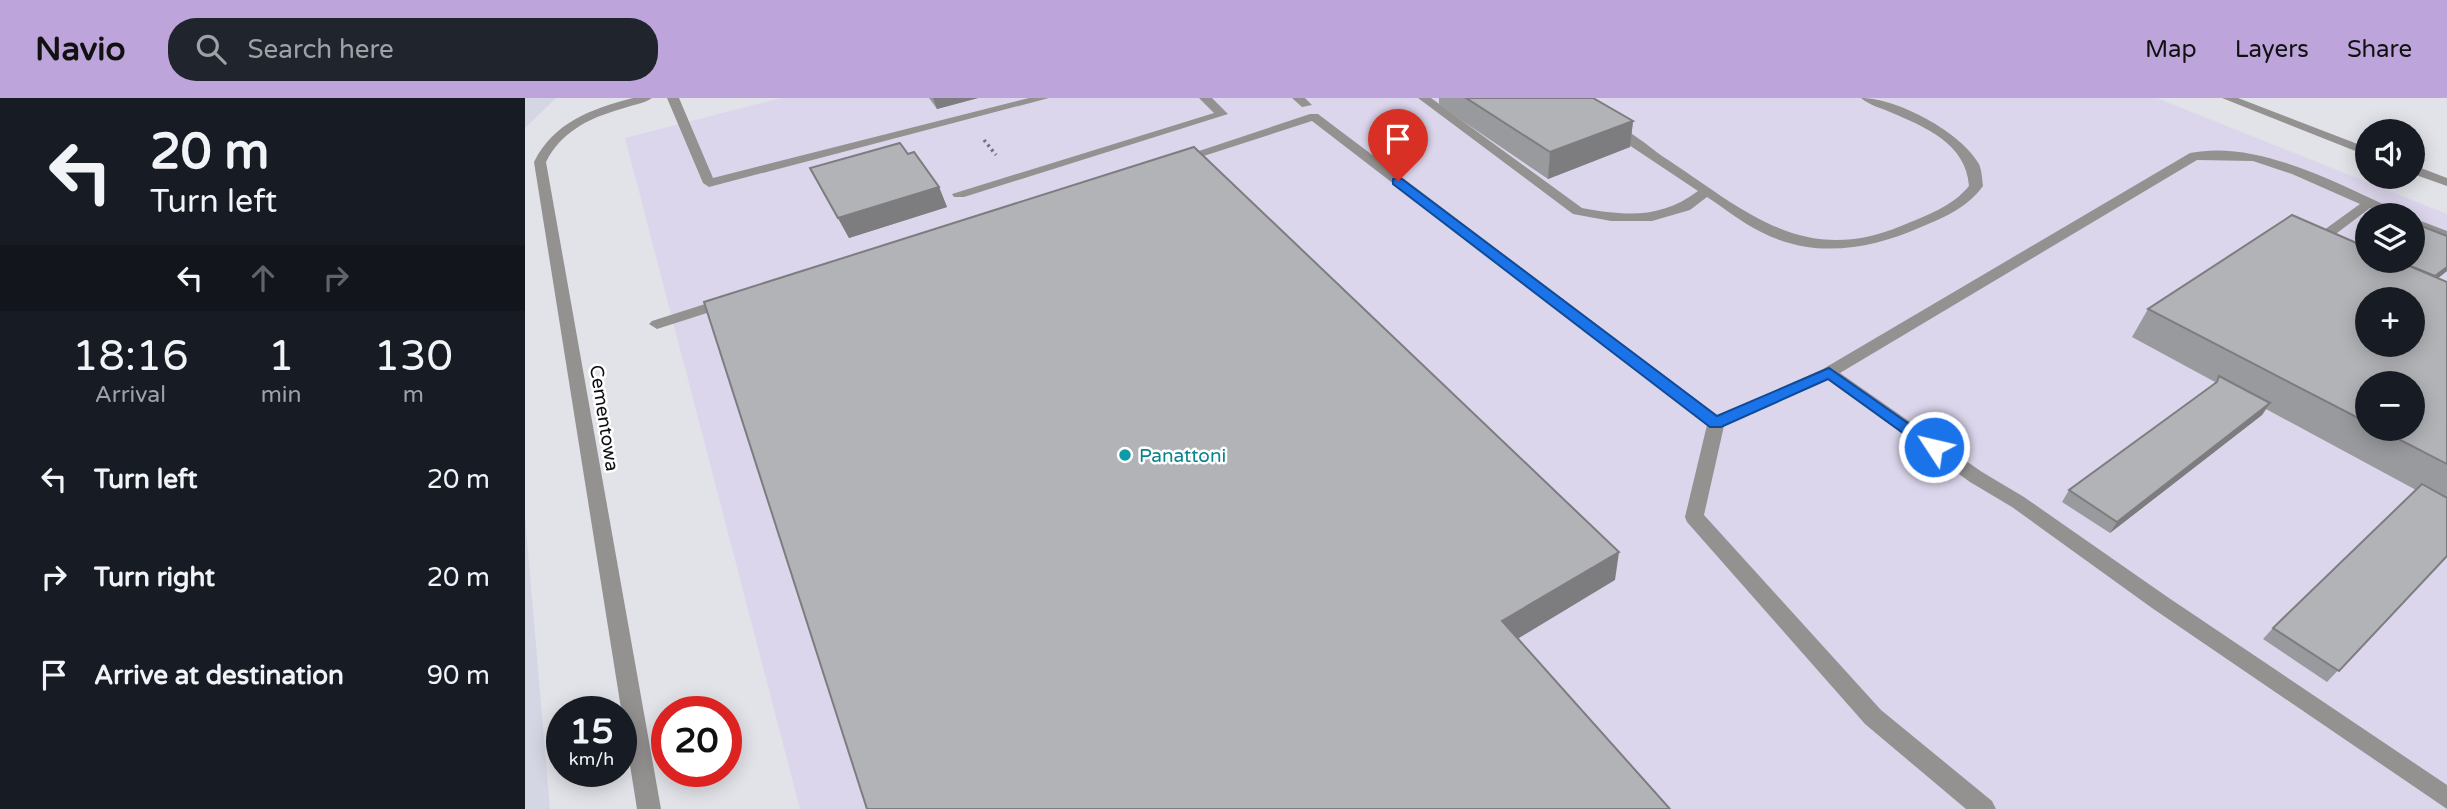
<!DOCTYPE html>
<html lang="en">
<head>
<meta charset="utf-8">
<style>
  body { margin:0; font-family:"Varela Round",sans-serif; background:#20242c; color:#f1f3f6; height:100vh; display:flex; flex-direction:column; font-size:26px; white-space:nowrap }
  * { box-sizing:border-box; margin:0 }
  p { font-size:23px; color:#9ea1a6 }
  .icon { flex:none; width:38px; height:38px; fill:none; stroke:currentColor; stroke-width:2; stroke-linecap:round; stroke-linejoin:round }
  .map { position:relative; flex:1; overflow:hidden }
  .sheet { display:flex; flex-direction:column; background:#171b24; width:525px }
  .sheet>* { flex:none }
  .banner { background:#171b24; color:#f1f3f6; overflow:hidden }
  .buttons { position:absolute; left:1830px; top:21px; display:grid; gap:14px }
  .buttons a { display:grid; place-items:center; width:70px; height:70px; border-radius:50%; background:#171b24; box-shadow:0 4px 18px #0003; font-size:35px }
  .speed { position:absolute; left:21px; top:598px; display:flex; gap:14px; font-size:35px; font-weight:700; text-align:center }
  .speed>* { display:grid; place-content:center; width:91px; height:91px; border-radius:50%; background:#171b24; box-shadow:0 4px 18px #0003; line-height:1 }
  .speed small { font-size:18px; font-weight:400 }
  .speed .limit { border:10px solid #d22; background:#fff; color:#111 }
  .pin { position:absolute; display:grid; place-items:center; width:60px; height:60px; color:#fff; margin:-72px -30px; border-radius:50% 50% 50% 0; rotate:-45deg; box-shadow:0 0 7px #0007 }
  .pin .icon { rotate:45deg }
  .me { position:absolute; width:77px; margin:-38px; rotate:305deg; stroke-linejoin:round; filter:drop-shadow(0 0 5px #0008) }
  .turn { display:flex; align-items:center; gap:24px; height:147px; padding:0 35px; font-size:32px }
  .turn .icon { width:91px; height:91px; stroke-width:2.5 }
  .turn b { display:block; font-size:49px; line-height:60px }
  .lanes { display:flex; align-items:center; height:66px; padding:0 35px; background:#0003; justify-content:center; gap:35px; direction:ltr }
  .lanes .off { opacity:.35 }
  .eta { display:flex; justify-content:space-evenly; align-items:center; height:119px; text-align:center }
  .eta b { font-size:42px; font-weight:600; line-height:49px }
  ul { padding:0; list-style:none }
  li { display:flex; align-items:center; gap:21px; height:98px; padding:0 35px }
  li div { flex:1 }
  li b { display:block; font-size:26px }
  li em { font-style:normal }
  header { display:flex; align-items:center; gap:42px; box-sizing:border-box; height:98px; padding:0 35px; background:#bda4db; color:#111 }
  header strong { font-size:33px }
  nav { display:flex; gap:38px; margin-inline-start:auto; font-size:24px }
  .search { width:490px; height:63px; background:#20242c; display:flex; align-items:center; gap:18px; box-sizing:border-box; padding:0 24px; border-radius:28px; color:#9ea1a6; font-size:26px }
  main { display:flex; flex:1; min-height:0 }
  .map>svg:first-child { display:block }
  .commercial { fill:#dcd6ec; fill-rule:evenodd }
  .built { fill:#d4d7e3 }
  .lines { fill:none; stroke-linecap:round; stroke-linejoin:round }
  .path { stroke:#737477; stroke-width:3.5; stroke-dasharray:2.5 3.5; stroke-linecap:butt }
  .lane { fill:#949191; fill-rule:evenodd }
  .wall { fill:#999a9d; fill-rule:evenodd }
  .shaded-wall { fill:#7d7d80 }
  .building { fill:#b2b3b7; stroke:#7d7d80; stroke-width:2; fill-rule:evenodd }
  .route { fill:#1a73e8; stroke:#114b97; stroke-width:2 }
  .culture-dot { fill:#0f9aa8; stroke:#fff; stroke-width:2.5 }
  .labels { text-anchor:middle; stroke-width:5; stroke-linejoin:round; paint-order:stroke }
  .street-label { font-size:19px; fill:#0e0f10; stroke:#fff }
  .culture-label { font-size:19px; fill:#0d838f; stroke:#fff; text-anchor:start }
</style>
</head>
<body>
<header>
<strong>Navio</strong>
<div class="search"><svg class="icon" aria-label="search" viewBox="0 0 24 24"><circle cx="10" cy="10" r="6"/><path d="M15 15l6 6"/></svg>Search here</div>
<nav><a>Map</a><a>Layers</a><a>Share</a></nav>
</header>
<main>
<section class="sheet">
<div class="banner">
<div class="turn"><svg class="icon" aria-label="left" viewBox="0 0 24 24"><path d="M17 20v-9H6M10 6l-5 5 5 5"/></svg><div><b>20 m</b>Turn left</div></div>
<div class="lanes"><svg class="icon" aria-label="left" viewBox="0 0 24 24"><path d="M17 20v-9H6M10 6l-5 5 5 5"/></svg><svg class="icon off" aria-label="ahead" viewBox="0 0 24 24"><path d="M12 20V5M6 11l6-6 6 6"/></svg><svg class="icon off" aria-label="right" viewBox="0 0 24 24"><path d="M7 20v-9h11M14 6l5 5-5 5"/></svg></div>
</div>
<div class="eta">
<div><b>18:16</b><p>Arrival</p></div>
<div><b>1</b><p>min</p></div>
<div><b>130</b><p>m</p></div>
</div>
<ul>
<li><svg class="icon" aria-label="left" viewBox="0 0 24 24"><path d="M17 20v-9H6M10 6l-5 5 5 5"/></svg><div><b>Turn left</b></div><em>20 m</em></li>
<li><svg class="icon" aria-label="right" viewBox="0 0 24 24"><path d="M7 20v-9h11M14 6l5 5-5 5"/></svg><div><b>Turn right</b></div><em>20 m</em></li>
<li><svg class="icon" aria-label="arrive" viewBox="0 0 24 24"><path d="M6 21V4h12l-3 4 3 4H6"/></svg><div><b>Arrive at destination</b></div><em>90 m</em></li>
</ul>
</section>
<div class="map">
<svg width="1922" height="711" viewBox="0 0 1922 711">
  <rect width="100%" height="100%" fill="#e2e3e8"/>
  <!-- commercial -->
  <path class="commercial" d="M 256,0 L 1632,0 L 1922,116 L 1922,711 L 275,711 L 100,40 ZM 1843,117 L 1888,117 L 1888,163 L 1843,163 ZM 1843,201 L 1888,201 L 1888,247 L 1843,247 ZM 1843,285 L 1888,285 L 1888,331 L 1843,331 Z"/>
  <!-- built -->
  <path class="built" d="M 0,0 L 31,0 L 0,30 Z
    M 0,418 L 25,711 L 0,711 Z"/>
  <g class="lines">
    <!-- path -->
    <path class="path" d="M 459,42 L 471,57"/>
    <!-- lane -->
    <path class="lane" d="M 108,0 L 127,0 C 119,6 106,7 96,11 C 64,20 36,34 21,64 L 136,711 L 112,711 L 9,64 C 29,24 66,11 108,0 Z
      M 142,0 L 154,0 L 188,80 L 504,0 L 524,0 L 184,89 L 178,85 Z
      M 674,0 L 687,0 L 703,16 L 439,99 L 429,99 L 427,96 L 689,15 Z
      M 767,0 L 780,0 L 787,7 L 777,9 Z
      M 893,0 L 906,0 L 1057,110 C 1101,118 1136,121 1173,93 L 1083,33 L 1081,30 L 1087,26 C 1105,32 1122,47 1137,58 C 1216,109 1276,170 1376,128 C 1400,118 1427,109 1444,88 C 1441,45 1400,29 1365,14 C 1356,10 1344,7 1336,0 C 1372,0 1436,34 1454,66 C 1457,73 1457,81 1458,88 C 1442,110 1420,119 1396,129 C 1344,152 1289,161 1236,134 C 1217,125 1199,110 1182,99 L 1165,112 L 1127,123 L 1086,123 L 1048,116 Z
      M 1697,0 L 1713,0 L 1843,50 L 1843,58 Z
      M 785,16 L 793,16 L 1193,318 L 1298,271 L 1665,55 C 1734,41 1814,87 1876,114 L 1878,117 L 1860,117 L 1845,110 L 1791,151 L 1781,151 L 1781,145 L 1835,106 L 1767,76 L 1728,63 L 1672,62 L 1315,275 L 1457,374 L 1499,399 L 1641,498 L 1922,687 L 1922,711 L 1627,510 L 1487,409 L 1445,384 L 1303,282 L 1199,328 L 1179,417 L 1356,612 L 1467,703 L 1471,711 L 1441,711 L 1340,626 L 1162,424 L 1160,419 L 1182,327 L 787,23 L 657,65 L 653,66 L 647,62 Z
      M 1888,67 L 1922,80 L 1922,88 L 1888,76 Z
      M 1888,120 L 1922,133 L 1922,142 L 1888,129 Z
      M 202,199 L 207,201 L 209,204 L 207,207 L 132,231 L 124,226 L 127,223 Z"/>
  </g>
  <!-- wall -->
  <path class="wall" d="M 404,0 L 453,0 L 412,11 Z
    M 914,0 L 1068,0 L 1108,23 L 1105,49 L 1023,81 L 914,7 Z
    M 383,56 L 414,89 L 422,109 L 324,140 L 285,70 Z
    M 1922,138 L 1922,173 L 1913,180 L 1922,184 L 1922,458 L 1802,584 L 1738,541 L 1748,530 L 1891,392 L 1741,311 L 1737,317 L 1585,435 L 1537,404 L 1544,392 L 1688,287 L 1690,284 L 1607,239 L 1623,211 L 1843,163 L 1888,163 ZM 1843,285 L 1888,331 L 1843,331 Z"/>
  <!-- shaded-wall -->
  <path class="shaded-wall" d="M 408,0 L 453,0 L 412,11 Z
    M 1108,23 L 1105,49 L 1023,81 L 1025,54 Z
    M 414,89 L 422,109 L 324,140 L 313,120 Z
    M 1922,169 L 1922,173 L 1887,201 L 1894,191 Z
    M 1745,305 L 1737,317 L 1585,435 L 1592,424 Z
    M 1094,454 L 1090,482 L 976,551 L 977,523 Z"/>
  <!-- building -->
  <path class="building" d="M 941,0 L 1068,0 L 1108,23 L 1025,54 Z
    M 375,45 L 383,56 L 389,54 L 414,89 L 313,120 L 285,70 Z
    M 669,49 L 1094,454 L 977,523 L 1145,711 L 342,711 L 179,204 Z
    M 1767,117 L 1843,150 L 1843,163 L 1873,163 L 1922,184 L 1922,366 L 1854,331 L 1888,331 L 1888,285 L 1843,285 L 1843,325 L 1623,211 ZM 1843,201 L 1888,201 L 1888,247 L 1843,247 Z
    M 1899,129 L 1922,138 L 1922,169 L 1910,178 L 1873,163 L 1888,163 L 1888,137 Z
    M 1694,278 L 1745,305 L 1592,424 L 1544,392 L 1692,284 Z
    M 1897,386 L 1922,400 L 1922,458 L 1814,573 L 1748,530 Z"/>
  <!-- route -->
  <path class="route" d="M 868,81 L 877,81 L 1192,318 L 1304,270 L 1417,349 L 1409,355 L 1403,353 L 1303,281 L 1196,329 L 1185,329 L 868,86 Z"/>
  <!-- markers -->
  <circle class="culture-dot" cx="600" cy="357" r="7"/>
  <g class="labels">
    <!-- street labels -->
    <g class="street-label">
      <text transform="translate(80 320) rotate(81)" y="7">Cementowa</text>
    </g>
    <!-- culture labels -->
    <g class="culture-label">
      <text x="614" y="364">Panattoni</text>
    </g>
  </g>
</svg>
<div class="buttons">
<a><svg class="icon" aria-label="sound" viewBox="0 0 24 24"><path d="M4 9h4l5-4v14l-5-4H4zM17 9q2 3 0 6"/></svg></a>
<a><svg class="icon" aria-label="layers" viewBox="0 0 24 24"><path d="M12 4l9 5-9 5-9-5zM3 14l9 5 9-5"/></svg></a>
<a>+</a>
<a>−</a>
</div>
<div class="speed"><div>15<small>km/h</small></div><div class="limit">20</div></div>
<div class="pin" style="left:873px;top:83px;background:#d93025"><svg class="icon" aria-label="arrive" viewBox="0 0 24 24"><path d="M6 21V4h12l-3 4 3 4H6"/></svg></div>
<svg class="me" style="left:1409px;top:349px" viewBox="-20 -20 40 40"><circle r="17" fill="#1a73e8" stroke="#fff" stroke-width="3"/><path d="M0-11L8 9 0 5-8 9z" fill="#fff"/></svg>
</div>
</main>
</body>
</html>
